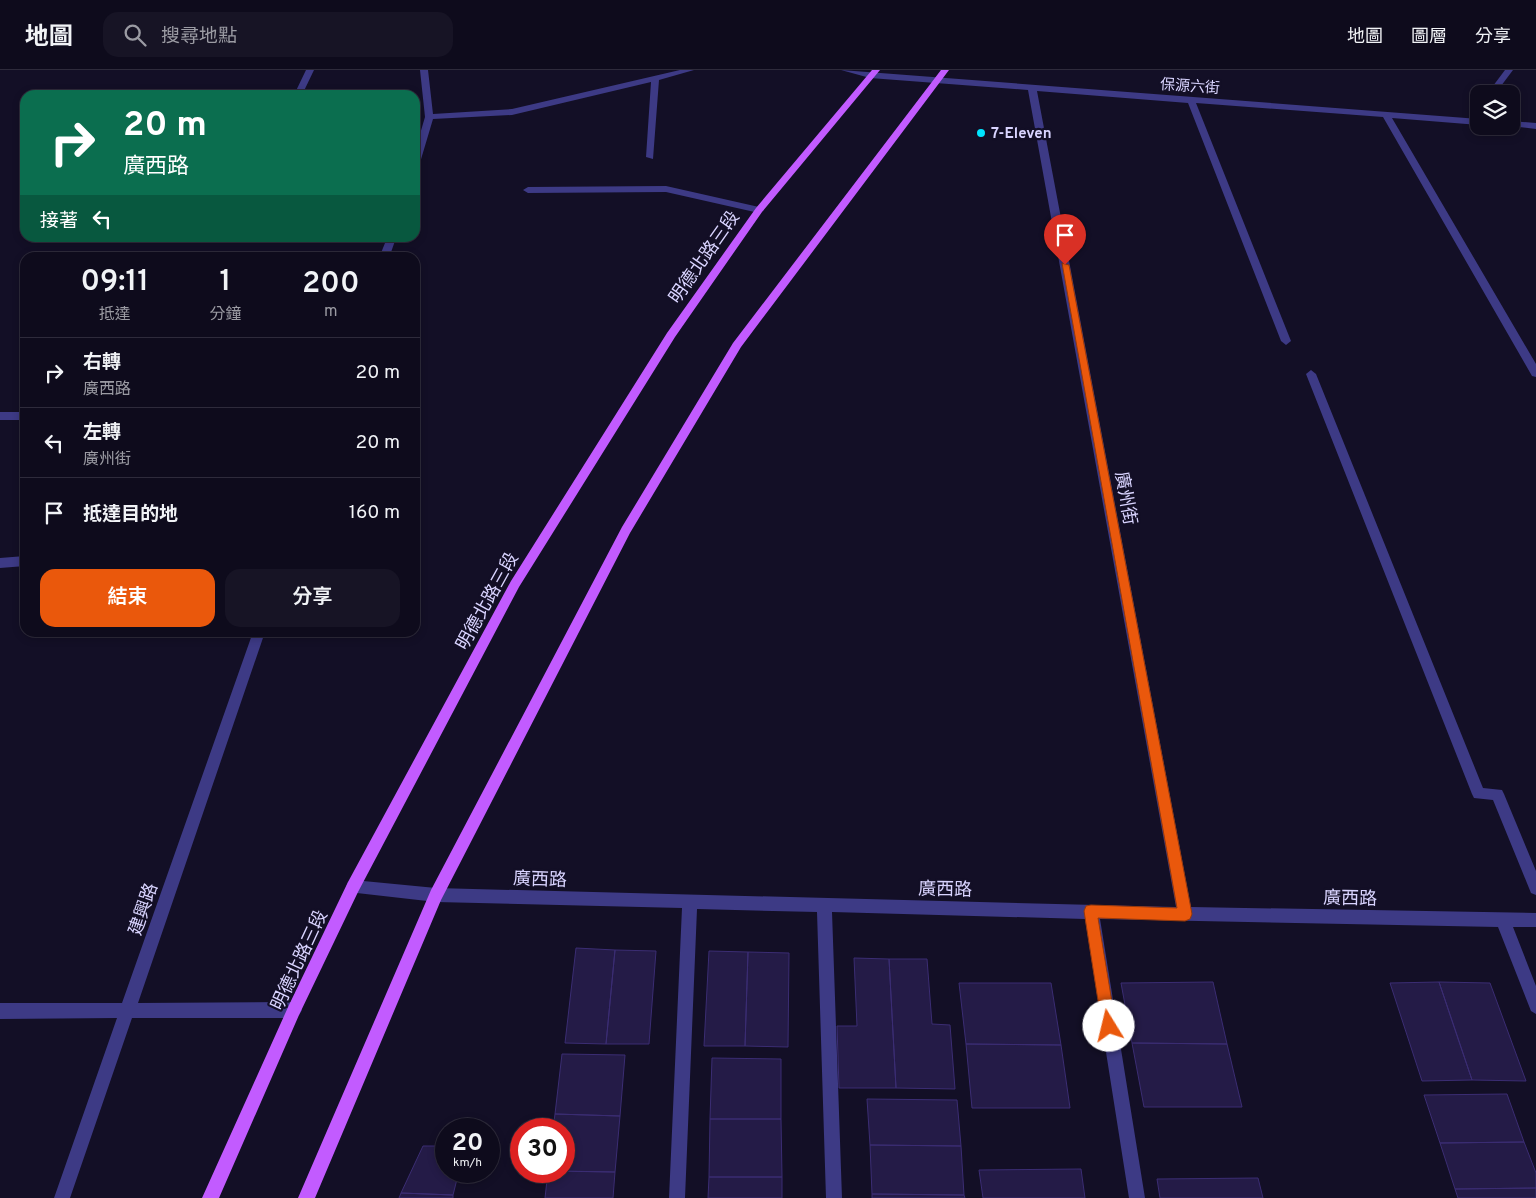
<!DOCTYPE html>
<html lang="zh-TW">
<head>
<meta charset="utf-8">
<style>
  body { margin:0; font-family:Overpass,"Noto Sans TC",sans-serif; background:#171425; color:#f1f3f6; height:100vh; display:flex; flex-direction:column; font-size:19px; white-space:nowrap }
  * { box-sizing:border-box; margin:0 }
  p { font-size:16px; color:#9b9ba3 }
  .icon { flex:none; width:28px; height:28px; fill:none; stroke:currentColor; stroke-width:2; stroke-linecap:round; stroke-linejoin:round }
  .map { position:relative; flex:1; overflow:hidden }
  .drawer { position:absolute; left:20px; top:182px; width:400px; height:385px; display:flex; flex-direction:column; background:#0e0b1c; border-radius:15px; box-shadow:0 2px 8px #0003,0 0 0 1px #2e2b3b }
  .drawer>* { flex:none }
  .banner { position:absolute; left:20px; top:20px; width:400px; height:152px; border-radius:15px; box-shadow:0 2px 8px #0003,0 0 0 1px #2e2b3b; background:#0b6e4f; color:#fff; overflow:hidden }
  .buttons { position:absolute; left:1470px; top:15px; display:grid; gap:10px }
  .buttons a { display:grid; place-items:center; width:50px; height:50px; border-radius:10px; background:#0e0b1c; box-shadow:0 2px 8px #0003,0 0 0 1px #2e2b3b; font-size:25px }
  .speed { position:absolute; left:435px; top:1048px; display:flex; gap:10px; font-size:25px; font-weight:700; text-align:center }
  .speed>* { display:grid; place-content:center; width:65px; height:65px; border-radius:50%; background:#0e0b1c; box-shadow:0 2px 8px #0003,0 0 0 1px #2e2b3b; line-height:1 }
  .speed small { font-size:12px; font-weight:400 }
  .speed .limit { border:8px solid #d22; background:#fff; color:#111 }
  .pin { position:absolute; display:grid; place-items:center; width:42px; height:42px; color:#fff; margin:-51px -21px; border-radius:50% 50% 50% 0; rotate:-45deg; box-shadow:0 0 5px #0007 }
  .pin .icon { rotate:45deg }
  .me { position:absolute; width:55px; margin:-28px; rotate:351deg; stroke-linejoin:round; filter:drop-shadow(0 0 4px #0008) }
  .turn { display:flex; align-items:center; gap:18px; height:105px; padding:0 20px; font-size:22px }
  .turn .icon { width:65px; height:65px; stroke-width:2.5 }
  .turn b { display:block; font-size:35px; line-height:42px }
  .then { display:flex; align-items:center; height:48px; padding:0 20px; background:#0003; gap:10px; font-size:19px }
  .eta { display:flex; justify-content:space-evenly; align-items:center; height:85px; text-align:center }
  .eta b { font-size:30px; font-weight:600; line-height:35px }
  .action { display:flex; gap:10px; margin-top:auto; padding:10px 20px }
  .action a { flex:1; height:58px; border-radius:15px; background:#ea580c; color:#fff; font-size:20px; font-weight:600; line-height:58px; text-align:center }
  .action a+a { background:#171425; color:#f1f3f6 }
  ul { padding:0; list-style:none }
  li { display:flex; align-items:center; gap:15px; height:70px; padding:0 20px; border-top:1px solid #2e2b3b }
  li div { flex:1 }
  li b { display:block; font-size:19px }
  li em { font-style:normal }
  header { display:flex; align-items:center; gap:30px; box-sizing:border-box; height:70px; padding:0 25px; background:#0e0b1c; border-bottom:1px solid #2e2b3b }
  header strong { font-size:24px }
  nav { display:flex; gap:28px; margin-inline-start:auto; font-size:18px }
  .search { width:350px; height:45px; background:#171425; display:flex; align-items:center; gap:12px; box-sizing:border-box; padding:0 18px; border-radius:15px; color:#9b9ba3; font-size:19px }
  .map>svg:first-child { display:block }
  .building { fill:#241b47; stroke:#3b2d73 }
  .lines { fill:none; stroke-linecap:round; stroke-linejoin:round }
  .minor { fill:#3d3a85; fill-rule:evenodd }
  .major { fill:#c25bff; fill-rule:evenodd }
  .route { fill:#ea580c; stroke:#983908 }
  .poi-dot { fill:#00e5ff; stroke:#130f26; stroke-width:2 }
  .labels { text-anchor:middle; stroke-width:4.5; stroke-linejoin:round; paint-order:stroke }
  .far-street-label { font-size:15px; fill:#d9d4ff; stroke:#130f26 }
  .far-poi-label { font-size:15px; font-weight:bold; fill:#d9d4ff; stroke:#130f26; text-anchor:start }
  .street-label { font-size:18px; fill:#d9d4ff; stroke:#130f26 }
</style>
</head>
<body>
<header>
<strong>地圖</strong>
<div class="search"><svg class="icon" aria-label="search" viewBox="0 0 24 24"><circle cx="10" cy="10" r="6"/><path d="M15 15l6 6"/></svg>搜尋地點</div>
<nav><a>地圖</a><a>圖層</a><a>分享</a></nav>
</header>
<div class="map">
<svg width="1536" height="1128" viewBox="0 0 1536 1128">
  <rect width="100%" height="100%" fill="#130f26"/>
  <!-- building -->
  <path class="building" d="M 576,878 L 615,880 L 606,974 L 565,973 Z
    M 615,880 L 656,881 L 649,974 L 606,974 Z
    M 709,881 L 748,882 L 745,976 L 704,976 Z
    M 748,882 L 789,883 L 788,977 L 745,976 Z
    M 854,888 L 889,889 L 896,1018 L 839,1018 L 837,956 L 857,956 Z
    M 889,889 L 927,889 L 932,954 L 950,955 L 955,1019 L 896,1018 Z
    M 1213,912 L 1227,974 L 1132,973 L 1121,913 Z
    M 1439,912 L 1472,1010 L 1422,1011 L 1390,913 Z
    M 1439,912 L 1490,913 L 1526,1011 L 1472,1010 Z
    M 959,913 L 1051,913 L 1061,975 L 966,974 Z
    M 1132,973 L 1227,974 L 1242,1037 L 1144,1037 Z
    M 966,974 L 1061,975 L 1070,1038 L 972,1038 Z
    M 562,984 L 625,985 L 620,1046 L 555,1044 Z
    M 712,988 L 781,989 L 781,1049 L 710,1049 Z
    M 1507,1024 L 1524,1072 L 1440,1073 L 1424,1025 Z
    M 867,1029 L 957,1030 L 961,1076 L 870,1075 Z
    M 555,1044 L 620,1046 L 615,1102 L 558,1101 L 564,1101 L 564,1059 L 553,1059 Z
    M 710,1049 L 781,1049 L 782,1107 L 709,1107 Z
    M 1524,1072 L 1536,1103 L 1536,1118 L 1455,1119 L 1440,1073 Z
    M 870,1075 L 961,1076 L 964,1125 L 872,1124 Z
    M 423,1076 L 446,1076 L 446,1101 L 459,1101 L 453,1125 L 401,1123 Z
    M 1081,1099 L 1085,1128 L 983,1128 L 979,1100 Z
    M 548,1101 L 615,1102 L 613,1128 L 545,1128 Z
    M 709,1107 L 782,1107 L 782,1128 L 708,1128 Z
    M 1258,1108 L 1263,1128 L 1160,1128 L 1157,1109 Z
    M 1536,1118 L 1536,1128 L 1458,1128 L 1455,1119 Z
    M 401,1123 L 453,1125 L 453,1128 L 399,1128 Z
    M 872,1124 L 964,1125 L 965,1128 L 872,1128 Z"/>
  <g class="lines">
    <!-- minor -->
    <path class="minor" d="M 306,0 L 314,0 L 302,25 L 294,25 Z
      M 420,0 L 428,0 L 433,44 L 512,39 L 680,0 L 694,0 L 659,10 L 653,89 L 646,87 L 651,12 L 512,45 L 433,49 L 419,96 L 415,99 L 415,81 L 425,47 Z
      M 841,0 L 1479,49 L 1479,55 L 1392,48 L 1536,294 L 1536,307 L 1532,306 L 1383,47 L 1196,33 L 1291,271 L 1286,275 L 1281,271 L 1188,33 L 1037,21 L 1191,837 L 1536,843 L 1536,857 L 1513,857 L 1536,916 L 1536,944 L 1531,941 L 1498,857 L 1100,849 L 1145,1128 L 1129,1128 L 1085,849 L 832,842 L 842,1128 L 826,1128 L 817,842 L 697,839 L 685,1128 L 669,1128 L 682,838 L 436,832 L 348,822 L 346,817 L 348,812 L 353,810 L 436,818 L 1176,837 L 1028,20 L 870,8 Z
      M 1505,0 L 1513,0 L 1495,24 L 1487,24 Z
      M 1511,51 L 1536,53 L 1536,59 L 1510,56 Z
      M 666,116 L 759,137 L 764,140 L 759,143 L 666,122 L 528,123 L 523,120 L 528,117 Z
      M 387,168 L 396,168 L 389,188 L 379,188 Z
      M 1311,300 L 1316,304 L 1483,718 L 1502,720 L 1504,724 L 1536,801 L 1536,825 L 1531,823 L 1493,730 L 1474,728 L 1472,724 L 1306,304 Z
      M 0,342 L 25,342 L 25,350 L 0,350 Z
      M 25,486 L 25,496 L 0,498 L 0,488 Z
      M 253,562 L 265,562 L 138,933 L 294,932 L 299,935 L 302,940 L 299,945 L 294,948 L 132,948 L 70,1128 L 54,1128 L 117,948 L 0,949 L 0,933 L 122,933 Z"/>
    <!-- major -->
    <path class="major" d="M 872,0 L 880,0 L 762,142 L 675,267 L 519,517 L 358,822 L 299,945 L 219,1128 L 202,1128 L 289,935 L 348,812 L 511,511 L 667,263 L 756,138 Z
      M 941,0 L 949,0 L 741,277 L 630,463 L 441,830 L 315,1128 L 298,1128 L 431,820 L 622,457 L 733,273 Z"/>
  </g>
  <!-- route -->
  <path class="route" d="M 1062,193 L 1069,195 L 1192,844 L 1190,849 L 1185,851 L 1098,848 L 1116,956 L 1114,961 L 1109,963 L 1104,961 L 1102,956 L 1084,841 L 1086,836 L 1091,835 L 1177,838 Z"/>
  <!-- markers -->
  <circle class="poi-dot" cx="981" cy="63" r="5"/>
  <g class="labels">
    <!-- far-street labels -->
    <g class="far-street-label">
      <text transform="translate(1190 16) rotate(4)" y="5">保源六街</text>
    </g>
    <!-- far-poi labels -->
    <g class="far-poi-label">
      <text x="991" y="68">7-Eleven</text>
    </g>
    <!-- street labels -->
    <g class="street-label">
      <text transform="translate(704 187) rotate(-55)" y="6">明德北路三段</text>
      <text transform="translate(1126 428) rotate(80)" y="6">廣州街</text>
      <text transform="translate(487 531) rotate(-61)" y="6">明德北路三段</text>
      <text transform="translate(540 809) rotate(2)" y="6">廣西路</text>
      <text transform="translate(945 819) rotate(1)" y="6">廣西路</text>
      <text transform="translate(1350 828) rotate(1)" y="6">廣西路</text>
      <text transform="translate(143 839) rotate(-71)" y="6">建興路</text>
      <text transform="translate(299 890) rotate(-65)" y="6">明德北路三段</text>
    </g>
  </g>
</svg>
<div class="buttons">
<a><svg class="icon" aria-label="layers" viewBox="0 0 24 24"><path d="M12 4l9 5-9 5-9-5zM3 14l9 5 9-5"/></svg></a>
</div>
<div class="speed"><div>20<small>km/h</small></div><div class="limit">30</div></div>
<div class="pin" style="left:1065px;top:195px;background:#d93025"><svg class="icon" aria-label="arrive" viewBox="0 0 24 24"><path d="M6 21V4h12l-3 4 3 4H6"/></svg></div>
<svg class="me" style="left:1109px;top:956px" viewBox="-20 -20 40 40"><circle r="19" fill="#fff"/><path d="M0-13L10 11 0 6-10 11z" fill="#ea580c"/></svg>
<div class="banner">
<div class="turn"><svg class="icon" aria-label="right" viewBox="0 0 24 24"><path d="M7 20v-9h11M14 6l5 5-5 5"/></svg><div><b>20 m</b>廣西路</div></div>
<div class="then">接著<svg class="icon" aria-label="left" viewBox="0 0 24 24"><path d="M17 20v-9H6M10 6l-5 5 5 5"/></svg></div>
</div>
<section class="drawer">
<div class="eta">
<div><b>09:11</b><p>抵達</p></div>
<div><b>1</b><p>分鐘</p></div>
<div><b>200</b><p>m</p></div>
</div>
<ul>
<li><svg class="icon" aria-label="right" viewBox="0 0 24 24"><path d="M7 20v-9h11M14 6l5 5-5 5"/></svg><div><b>右轉</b><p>廣西路</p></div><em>20 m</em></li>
<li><svg class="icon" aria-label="left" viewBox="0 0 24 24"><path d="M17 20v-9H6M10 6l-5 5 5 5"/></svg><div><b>左轉</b><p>廣州街</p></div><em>20 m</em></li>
<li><svg class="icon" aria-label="arrive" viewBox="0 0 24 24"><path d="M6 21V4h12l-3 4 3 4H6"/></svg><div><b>抵達目的地</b></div><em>160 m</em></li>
</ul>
<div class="action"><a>結束</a><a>分享</a></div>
</section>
</div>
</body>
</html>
